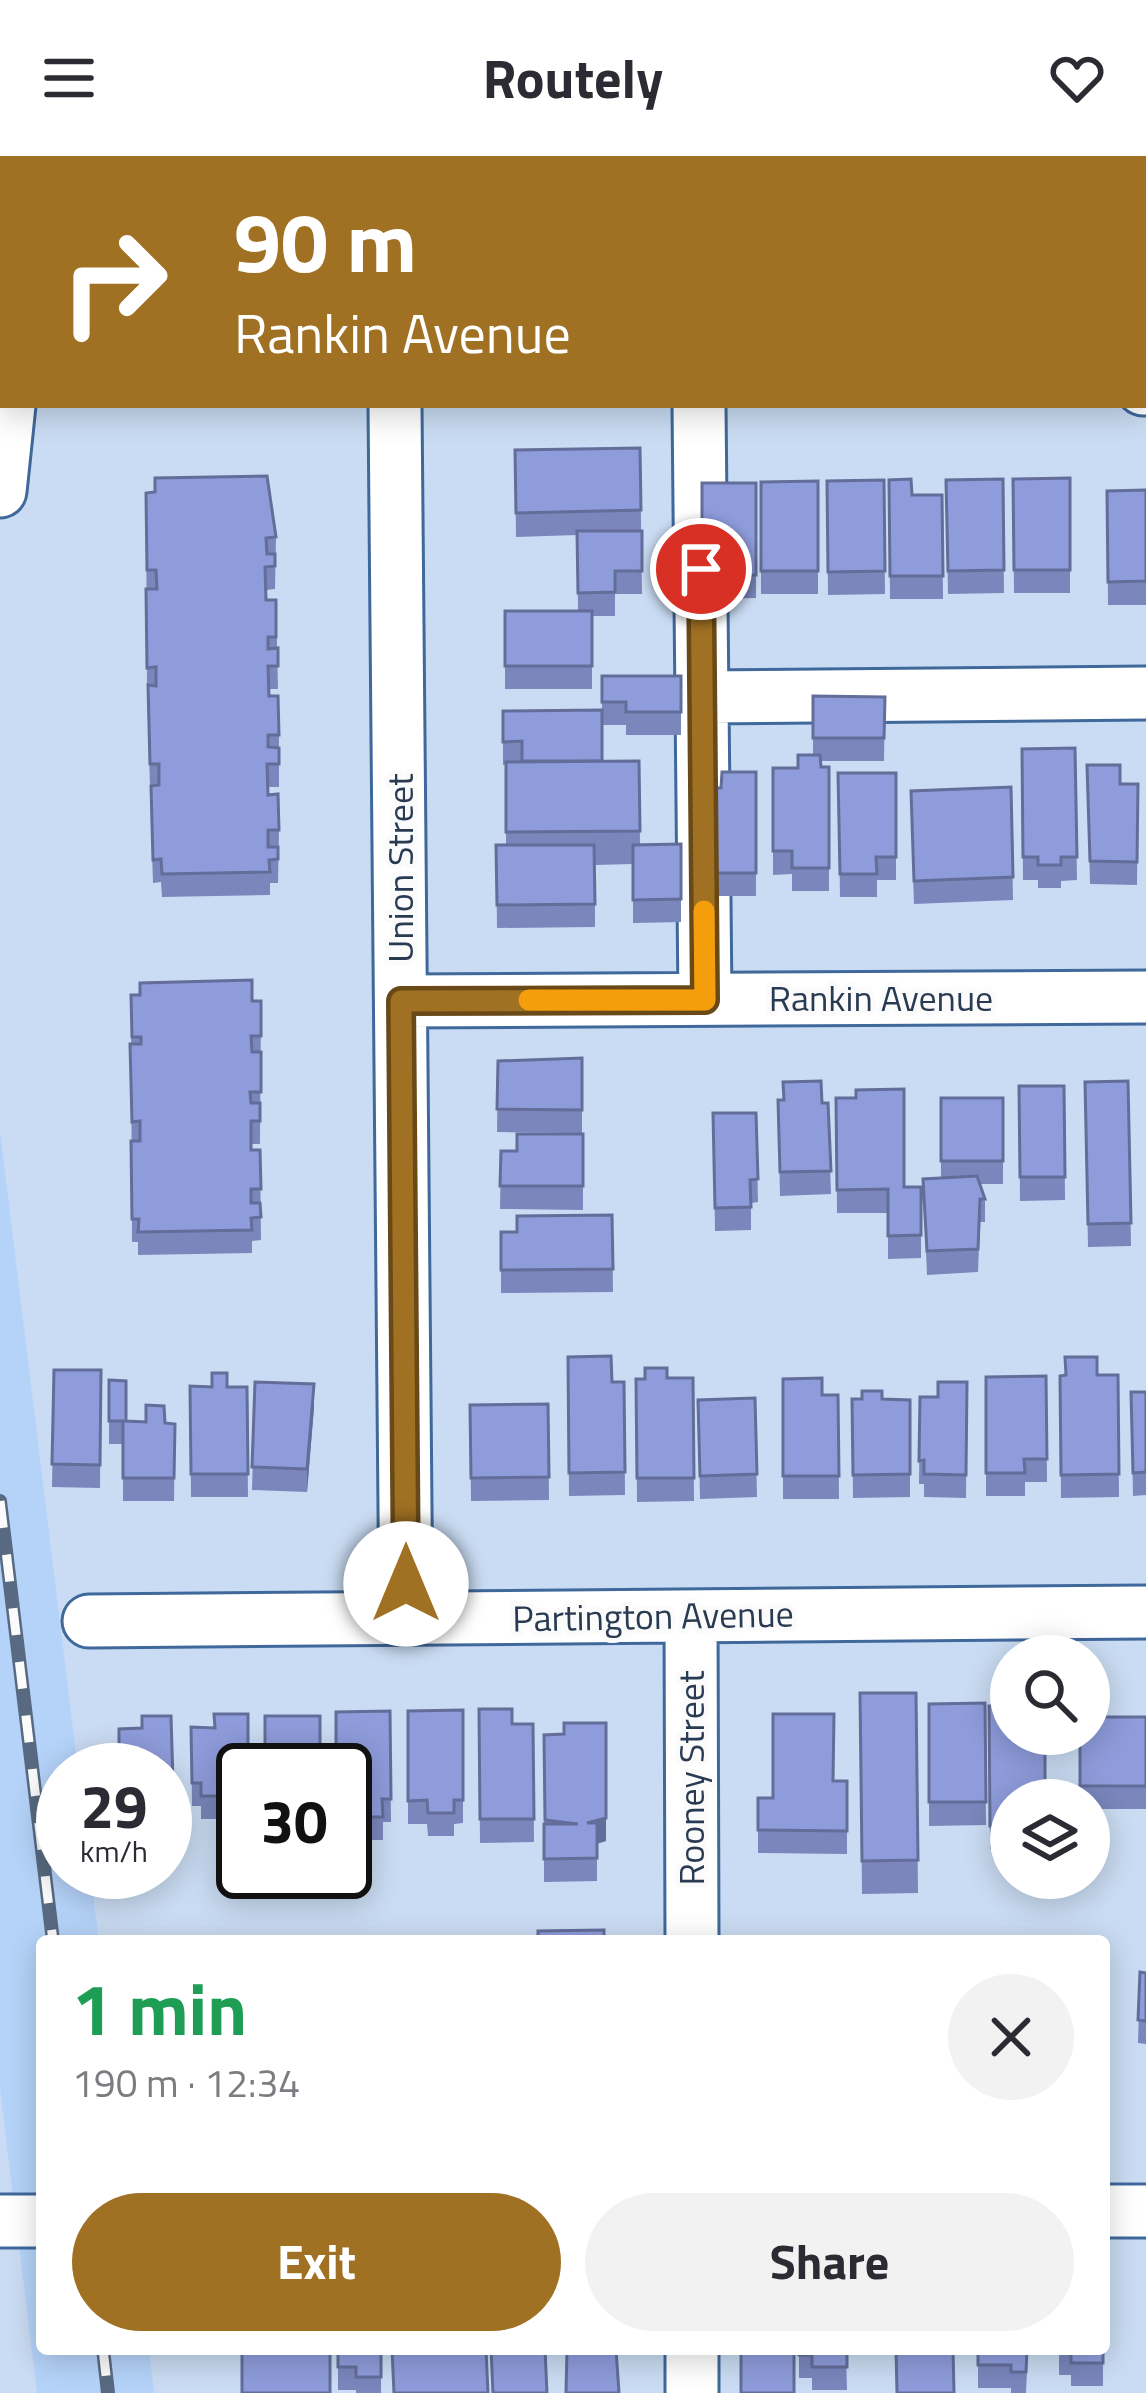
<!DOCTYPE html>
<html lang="en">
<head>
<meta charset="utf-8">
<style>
  body { margin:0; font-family:"Titillium Web",sans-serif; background:#f2f2f3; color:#2b2b33; height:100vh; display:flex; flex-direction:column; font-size:45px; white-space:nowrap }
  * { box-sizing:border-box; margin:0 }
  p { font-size:39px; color:#7c7c81 }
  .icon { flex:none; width:66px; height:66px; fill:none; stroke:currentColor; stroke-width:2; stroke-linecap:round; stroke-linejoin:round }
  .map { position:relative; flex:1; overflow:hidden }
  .drawer { position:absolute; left:36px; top:1779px; width:1074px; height:420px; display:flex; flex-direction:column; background:#fff; border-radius:12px; box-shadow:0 6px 30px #0003 }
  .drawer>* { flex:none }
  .top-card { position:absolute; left:0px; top:0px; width:1146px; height:252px; box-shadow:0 6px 30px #0003; background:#a07023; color:#fff; overflow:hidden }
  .buttons { position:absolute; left:990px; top:1479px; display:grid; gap:24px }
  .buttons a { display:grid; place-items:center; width:120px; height:120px; border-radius:50%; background:#fff; box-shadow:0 6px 30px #0003; font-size:60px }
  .speed { position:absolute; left:36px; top:1587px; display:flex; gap:24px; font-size:60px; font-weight:700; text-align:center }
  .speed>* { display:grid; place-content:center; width:156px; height:156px; border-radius:50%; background:#fff; box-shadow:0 6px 30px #0003; line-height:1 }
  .speed small { font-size:30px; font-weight:400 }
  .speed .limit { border:6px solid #111; border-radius:18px; background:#fff; color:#111 }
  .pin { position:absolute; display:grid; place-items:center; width:102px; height:102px; color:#fff; margin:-51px; border:6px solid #fff; border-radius:50%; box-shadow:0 3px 12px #0007 }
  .me { position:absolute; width:132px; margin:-66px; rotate:0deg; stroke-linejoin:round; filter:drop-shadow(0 0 9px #0008) }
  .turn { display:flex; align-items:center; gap:42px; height:252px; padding:0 36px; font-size:54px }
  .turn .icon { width:156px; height:156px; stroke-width:2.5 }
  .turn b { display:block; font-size:84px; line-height:102px }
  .round { display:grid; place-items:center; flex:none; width:126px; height:126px; border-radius:63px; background:#f2f2f3 }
  .summary { display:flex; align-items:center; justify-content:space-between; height:204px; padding:0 36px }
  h1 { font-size:72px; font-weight:700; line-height:90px; color:#1e9e55 }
  .primary-button { display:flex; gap:24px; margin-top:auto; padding:24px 36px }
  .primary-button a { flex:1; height:138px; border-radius:72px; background:#a07023; color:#fff; font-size:48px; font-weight:700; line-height:138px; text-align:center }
  .primary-button a+a { background:#f2f2f3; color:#2b2b33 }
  header { display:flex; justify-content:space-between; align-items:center; height:156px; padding:0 36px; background:#fff; font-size:54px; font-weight:700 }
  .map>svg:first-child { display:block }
  .built { fill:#b5d3f9 }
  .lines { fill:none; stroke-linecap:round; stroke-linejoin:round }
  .minor-casing { stroke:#3f689b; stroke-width:57 }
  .minor { stroke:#fff; stroke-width:51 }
  .rail-casing { stroke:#586a81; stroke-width:14 }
  .rail { stroke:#fbfbfb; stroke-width:9; stroke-dasharray:27; stroke-linecap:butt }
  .wall { fill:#7a86bc }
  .shaded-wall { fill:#636d99 }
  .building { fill:#8e9cdb; stroke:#636d99; stroke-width:3 }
  .route-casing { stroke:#684917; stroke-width:30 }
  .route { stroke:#a07023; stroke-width:21 }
  .slow { stroke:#f59e0b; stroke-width:21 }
  .labels { text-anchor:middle; stroke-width:10; stroke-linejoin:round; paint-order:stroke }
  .street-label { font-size:36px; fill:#293b52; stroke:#fbfbfb }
</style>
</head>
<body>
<header><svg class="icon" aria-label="menu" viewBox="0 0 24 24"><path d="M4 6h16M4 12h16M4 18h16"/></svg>Routely<svg class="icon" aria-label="heart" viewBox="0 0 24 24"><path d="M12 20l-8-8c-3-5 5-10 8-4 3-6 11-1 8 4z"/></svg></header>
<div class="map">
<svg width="1146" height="2237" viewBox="0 0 1146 2237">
  <rect width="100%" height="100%" fill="#cadcf3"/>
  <!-- built -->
  <path class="built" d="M 0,975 L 78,1614 L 63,1614 L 63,1716 L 90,1716 L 99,1785 L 42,1785 L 42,2193 L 149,2193 L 154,2237 L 37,2237 L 0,1933 Z"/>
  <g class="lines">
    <defs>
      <path id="minor" d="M 394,0 L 394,3
        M 0,200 L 3,200
        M 1143,233 L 1146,233
        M 395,249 L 406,1462
        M 699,249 L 705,843
        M 0,335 L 9,249
        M 702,541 L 1146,537
        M 401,845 L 1146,841
        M 691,1460 L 692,1785
        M 89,1465 L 1146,1456
        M 1104,2055 L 1146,2055
        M 0,2065 L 42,2065
        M 692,2193 L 692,2237"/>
    </defs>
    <!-- minor casing -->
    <use href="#minor" class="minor-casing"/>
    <!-- minor -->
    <use href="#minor" class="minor"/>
    <defs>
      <path id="rail" d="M 0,1345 L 53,1785
        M 103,2193 L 108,2237"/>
    </defs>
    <!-- rail casing -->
    <use href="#rail" class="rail-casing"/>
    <!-- rail -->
    <use href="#rail" class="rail"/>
  </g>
  <!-- wall -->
  <path class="wall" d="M 1143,34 L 1146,34 L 1146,139 L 1143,139 Z
    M 640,292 L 642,438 L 615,438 L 615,460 L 592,460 L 592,533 L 505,533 L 505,455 L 578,455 L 577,379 L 516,381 L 515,294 Z
    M 1070,322 L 1070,437 L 1014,437 L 1013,323 Z
    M 1003,323 L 1004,437 L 948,438 L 946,324 Z
    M 884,324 L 885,438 L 828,439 L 827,325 Z
    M 889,324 L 912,339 L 942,339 L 943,443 L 890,443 Z
    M 818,325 L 818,438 L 761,438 L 761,326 Z
    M 702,327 L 756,327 L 756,442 L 702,443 Z
    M 1146,334 L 1146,449 L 1108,449 L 1107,335 Z
    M 146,337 L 276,381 L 275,433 L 266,434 L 266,444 L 276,444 L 278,533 L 269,533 L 279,579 L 279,631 L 267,631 L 268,639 L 279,674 L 278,727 L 270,727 L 270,739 L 162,741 L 161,726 L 153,727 L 147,535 Z
    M 602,520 L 681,520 L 681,579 L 626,579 L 626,569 L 602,569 Z
    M 813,540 L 885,541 L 884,605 L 821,605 L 821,611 L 829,611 L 829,735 L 792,735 L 792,718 L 773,719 L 773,612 L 798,612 L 813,599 Z
    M 503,555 L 602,605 L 639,605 L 640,689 L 681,688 L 681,766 L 633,767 L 633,708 L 595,709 L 595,771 L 497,772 L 496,689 L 506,689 L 506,609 L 503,609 Z
    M 1075,592 L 1077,724 L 1061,725 L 1061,732 L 1038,732 L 1038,724 L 1023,724 L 1022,593 Z
    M 1087,609 L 1120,628 L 1138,628 L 1137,729 L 1090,728 Z
    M 756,616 L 756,740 L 707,740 L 707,632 L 721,632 Z
    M 838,617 L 896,617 L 896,724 L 877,724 L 877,741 L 840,741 Z
    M 1011,631 L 1013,744 L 914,748 L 911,658 Z
    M 131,839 L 261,845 L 260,988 L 251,988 L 251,994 L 260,994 L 261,1084 L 252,1085 L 252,1097 L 138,1099 L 138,1086 L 132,1086 Z
    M 582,902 L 582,977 L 497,976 L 498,905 Z
    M 1128,925 L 1131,1090 L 1088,1091 L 1085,926 Z
    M 1019,930 L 1064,930 L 1065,1044 L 1020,1045 Z
    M 836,942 L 904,1031 L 921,1031 L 921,1102 L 888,1103 L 888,1057 L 837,1057 Z
    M 941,942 L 1003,942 L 1003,1028 L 980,1028 L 985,1043 L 985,1066 L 980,1066 L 978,1116 L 927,1119 L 923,1023 L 941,1022 Z
    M 778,944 L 828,947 L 831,1038 L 780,1040 Z
    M 713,957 L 756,957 L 758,1046 L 751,1047 L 751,1074 L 715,1075 Z
    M 583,978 L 583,1054 L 500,1053 L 501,995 L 517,995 Z
    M 612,1059 L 613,1136 L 501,1137 L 501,1076 L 517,1076 Z
    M 568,1201 L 612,1226 L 624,1226 L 625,1339 L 569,1340 Z
    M 54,1214 L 101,1214 L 100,1332 L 52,1331 Z
    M 1118,1219 L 1119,1341 L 1061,1342 L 1060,1220 Z
    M 1046,1220 L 1047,1326 L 1025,1326 L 1025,1340 L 986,1340 L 986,1221 Z
    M 693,1222 L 694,1345 L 637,1346 L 636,1223 Z
    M 783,1223 L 822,1239 L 838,1239 L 839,1343 L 783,1343 Z
    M 109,1224 L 126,1265 L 175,1268 L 174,1345 L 123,1345 L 123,1288 L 109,1288 Z
    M 255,1226 L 314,1251 L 307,1336 L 252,1334 Z
    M 967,1226 L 966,1342 L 924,1341 L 924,1328 L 919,1328 L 920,1241 L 938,1241 Z
    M 190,1230 L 247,1231 L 248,1341 L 191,1341 Z
    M 1131,1236 L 1146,1236 L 1146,1339 L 1133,1340 Z
    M 755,1242 L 757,1341 L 700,1343 L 698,1244 Z
    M 852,1243 L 910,1244 L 910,1341 L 853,1342 Z
    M 548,1248 L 549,1344 L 471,1345 L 470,1249 Z
    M 860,1537 L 916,1537 L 918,1737 L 862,1738 Z
    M 985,1547 L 986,1669 L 929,1670 L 929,1548 Z
    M 989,1550 L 1011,1644 L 1011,1704 L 1008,1704 L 1008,1693 L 990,1693 Z
    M 479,1553 L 512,1568 L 533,1568 L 534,1686 L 480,1687 Z
    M 463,1554 L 463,1667 L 454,1668 L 454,1680 L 428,1680 L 427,1668 L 408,1668 L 408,1555 Z
    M 390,1555 L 391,1666 L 383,1666 L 383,1684 L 351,1684 L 351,1668 L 345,1668 L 345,1614 Z
    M 171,1560 L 173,1649 L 165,1649 L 165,1614 Z
    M 1146,1561 L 1146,1653 L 1089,1653 L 1089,1644 L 1080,1644 L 1080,1578 Z
    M 191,1571 L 243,1614 L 243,1650 L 235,1650 L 235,1663 L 201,1663 L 201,1650 L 192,1650 Z
    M 544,1579 L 606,1685 L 597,1688 L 597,1725 L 544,1726 Z
    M 834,1625 L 847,1625 L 847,1698 L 758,1697 L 758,1642 L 773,1642 Z
    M 1140,1816 L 1146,1817 L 1146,1888 L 1138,1887 Z
    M 338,2193 L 381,2193 L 381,2237 L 356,2237 L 356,2234 L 338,2234 Z
    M 799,2193 L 846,2193 L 847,2234 L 812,2234 L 812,2222 L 799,2222 Z
    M 978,2193 L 1028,2193 L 1026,2237 L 1011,2237 L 1011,2232 L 978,2232 Z
    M 1059,2193 L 1103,2193 L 1103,2230 L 1071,2230 L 1071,2219 L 1059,2219 Z"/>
  <!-- shaded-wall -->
  <path class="shaded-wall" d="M 314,1228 L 314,1251 L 307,1336 L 307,1313 Z
    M 606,1662 L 606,1685 L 587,1690 L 587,1667 Z"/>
  <!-- building -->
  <path class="building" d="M 14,0 L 265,0 L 265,3 L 14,3 Z
    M 1143,34 L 1146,34 L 1146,116 L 1143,116 Z
    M 640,292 L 641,354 L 516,357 L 515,294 Z
    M 267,320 L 276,381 L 266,382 L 267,398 L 275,398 L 275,410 L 265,411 L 266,444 L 276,444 L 276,481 L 268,481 L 268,493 L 278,492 L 278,510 L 268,510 L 269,540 L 278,540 L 279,579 L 268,579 L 268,591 L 279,592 L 279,608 L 267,608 L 268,639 L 278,638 L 279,674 L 268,674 L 268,691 L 278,691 L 278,703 L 269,704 L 270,716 L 162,718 L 161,703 L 153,704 L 151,630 L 159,629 L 159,608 L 150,608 L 148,529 L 156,530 L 156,511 L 147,512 L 146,433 L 157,433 L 156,414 L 147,414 L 146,337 L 155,336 L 155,322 Z
    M 1070,322 L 1070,414 L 1014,414 L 1013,323 Z
    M 911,323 L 912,339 L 942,339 L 943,420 L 890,420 L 889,324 Z
    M 1003,323 L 1004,414 L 948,415 L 946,324 Z
    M 884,324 L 885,415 L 828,416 L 827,325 Z
    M 818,325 L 818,415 L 761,415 L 761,326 Z
    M 702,327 L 756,327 L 756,419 L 702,420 Z
    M 1146,334 L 1146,425 L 1108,426 L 1107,335 Z
    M 577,375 L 642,375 L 642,415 L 615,415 L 615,436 L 578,437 Z
    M 505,455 L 592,455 L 592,510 L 505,510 Z
    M 602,520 L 681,520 L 681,556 L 626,556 L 626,546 L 602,546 Z
    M 813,540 L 885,541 L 884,582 L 813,582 Z
    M 602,554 L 602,605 L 522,605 L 522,585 L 503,586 L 503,555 Z
    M 1075,592 L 1077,701 L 1061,701 L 1061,709 L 1038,709 L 1038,701 L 1023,701 L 1022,593 Z
    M 798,599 L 820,599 L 821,611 L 829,611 L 829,712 L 792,712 L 792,695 L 773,695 L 773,612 L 798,612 Z
    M 639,605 L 640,675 L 506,676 L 506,606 Z
    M 1087,609 L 1120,609 L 1120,628 L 1138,628 L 1137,706 L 1090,705 Z
    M 722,616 L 756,616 L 756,717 L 707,717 L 707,632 L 721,632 Z
    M 838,617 L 896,617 L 896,701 L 876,701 L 877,718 L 840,718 Z
    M 1011,631 L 1013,721 L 914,725 L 911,635 Z
    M 681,688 L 681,743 L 633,744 L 633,689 Z
    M 496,689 L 594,689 L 595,748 L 497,749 Z
    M 252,824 L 252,845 L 261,845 L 261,880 L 251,880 L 252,896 L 261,896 L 261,936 L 250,936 L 251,947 L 260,947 L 260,965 L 251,965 L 251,994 L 260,994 L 261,1033 L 251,1033 L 251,1047 L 260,1047 L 261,1061 L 251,1062 L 252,1074 L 138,1076 L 139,1063 L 132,1063 L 131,985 L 140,985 L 140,965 L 132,966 L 130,888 L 141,888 L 141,881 L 132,881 L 131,839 L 140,839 L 140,827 Z
    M 582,902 L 582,954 L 497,953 L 498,905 Z
    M 821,925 L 822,947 L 828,947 L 831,1015 L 780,1016 L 778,944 L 784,944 L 783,926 Z
    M 1128,925 L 1131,1067 L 1088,1068 L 1085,926 Z
    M 1019,930 L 1064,930 L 1065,1021 L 1020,1021 Z
    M 904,933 L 904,1031 L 921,1031 L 921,1079 L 888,1080 L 888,1033 L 837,1034 L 836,942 L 856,942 L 856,934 Z
    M 941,942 L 1003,942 L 1003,1005 L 941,1005 Z
    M 713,957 L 756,957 L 758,1023 L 750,1024 L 751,1051 L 715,1052 Z
    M 517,978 L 583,978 L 583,1030 L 500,1030 L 501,995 L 517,995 Z
    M 977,1020 L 985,1043 L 980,1043 L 978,1093 L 927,1095 L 923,1023 Z
    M 612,1059 L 613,1113 L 501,1114 L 501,1076 L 517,1076 L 517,1060 Z
    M 611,1200 L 612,1226 L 624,1226 L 625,1316 L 569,1317 L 568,1201 Z
    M 1065,1201 L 1097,1201 L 1097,1219 L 1118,1219 L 1119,1318 L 1061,1319 L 1060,1220 L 1066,1219 Z
    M 645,1212 L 667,1212 L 667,1222 L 693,1222 L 694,1322 L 637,1322 L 636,1223 L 645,1223 Z
    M 54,1214 L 101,1214 L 100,1309 L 52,1308 Z
    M 212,1217 L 227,1217 L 227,1231 L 247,1231 L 248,1318 L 191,1318 L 190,1230 L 212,1231 Z
    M 1046,1220 L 1047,1303 L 1024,1303 L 1025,1317 L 986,1317 L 986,1221 Z
    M 822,1222 L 822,1239 L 838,1239 L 839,1320 L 783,1320 L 783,1223 Z
    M 109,1224 L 126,1225 L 126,1265 L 146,1266 L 146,1249 L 164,1250 L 165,1267 L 175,1268 L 174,1322 L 123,1322 L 123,1265 L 109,1265 Z
    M 255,1226 L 314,1228 L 307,1313 L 252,1311 Z
    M 938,1226 L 967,1226 L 966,1319 L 924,1318 L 924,1304 L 919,1305 L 920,1241 L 938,1241 Z
    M 862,1235 L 882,1235 L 882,1243 L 910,1244 L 910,1318 L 853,1319 L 852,1243 L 862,1243 Z
    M 1131,1236 L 1146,1236 L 1146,1316 L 1133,1317 Z
    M 755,1242 L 757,1318 L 700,1320 L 698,1244 Z
    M 548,1248 L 549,1321 L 471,1322 L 470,1249 Z
    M 860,1537 L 916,1537 L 918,1704 L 862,1705 Z
    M 985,1547 L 986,1646 L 929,1646 L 929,1548 Z
    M 989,1550 L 1011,1550 L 1011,1578 L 1045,1578 L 1045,1644 L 1011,1644 L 1011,1681 L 1008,1681 L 1008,1670 L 990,1670 Z
    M 479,1553 L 512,1553 L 512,1568 L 533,1568 L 534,1663 L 480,1663 Z
    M 463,1554 L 463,1644 L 454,1644 L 454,1657 L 428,1657 L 427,1644 L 408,1645 L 408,1555 Z
    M 390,1555 L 391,1643 L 382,1643 L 383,1661 L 351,1661 L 351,1645 L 345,1645 L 345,1614 L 336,1614 L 336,1556 Z
    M 214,1558 L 248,1558 L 248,1614 L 243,1614 L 243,1627 L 235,1627 L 235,1640 L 201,1640 L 201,1627 L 192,1627 L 191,1571 L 215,1572 Z
    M 773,1558 L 834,1558 L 833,1625 L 847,1625 L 847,1675 L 758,1674 L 758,1642 L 773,1642 Z
    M 142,1560 L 171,1560 L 173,1626 L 165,1626 L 165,1614 L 119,1614 L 119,1573 L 142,1572 Z
    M 265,1560 L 320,1560 L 320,1614 L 265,1614 Z
    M 1089,1561 L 1146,1561 L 1146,1630 L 1080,1630 L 1080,1578 L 1089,1578 Z
    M 564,1567 L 606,1567 L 606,1662 L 587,1667 L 597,1667 L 597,1702 L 544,1703 L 544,1668 L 578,1668 L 545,1664 L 544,1579 L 564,1578 Z
    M 604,1774 L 604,1785 L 538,1785 L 538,1775 Z
    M 1140,1816 L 1146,1817 L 1146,1865 L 1138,1864 Z
    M 242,2193 L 330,2193 L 330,2237 L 242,2237 Z
    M 338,2193 L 381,2193 L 381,2221 L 356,2221 L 356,2211 L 338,2211 Z
    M 392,2193 L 486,2193 L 488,2237 L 394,2237 Z
    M 491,2193 L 545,2193 L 547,2237 L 493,2237 Z
    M 567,2193 L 616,2193 L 619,2237 L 566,2237 Z
    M 741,2193 L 794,2193 L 794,2237 L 741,2237 Z
    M 799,2193 L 838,2193 L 838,2195 L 847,2195 L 847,2211 L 812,2211 L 812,2199 L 799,2199 Z
    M 896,2193 L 953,2193 L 954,2237 L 897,2237 Z
    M 978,2193 L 1027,2193 L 1026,2216 L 1011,2216 L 1011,2209 L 978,2209 Z
    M 1059,2193 L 1103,2193 L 1103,2207 L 1071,2207 L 1071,2196 L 1059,2196 Z"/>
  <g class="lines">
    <defs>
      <path id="route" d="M 406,1428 L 401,845 L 705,844 L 701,413"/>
    </defs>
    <!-- route casing -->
    <use href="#route" class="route-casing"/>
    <!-- route -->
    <use href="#route" class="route"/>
    <!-- slow -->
    <path class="slow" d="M 529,844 L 705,844 L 704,755"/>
  </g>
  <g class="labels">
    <!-- street labels -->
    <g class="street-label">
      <text transform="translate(400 712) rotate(-90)" y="13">Union Street</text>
      <text x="881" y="855">Rankin Avenue</text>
      <text transform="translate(653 1460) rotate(-1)" y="13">Partington Avenue</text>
      <text transform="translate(691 1622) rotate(-90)" y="13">Rooney Street</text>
    </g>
  </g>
</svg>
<div class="buttons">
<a><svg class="icon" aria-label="search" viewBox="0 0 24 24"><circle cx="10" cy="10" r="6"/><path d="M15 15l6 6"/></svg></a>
<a><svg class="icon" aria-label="layers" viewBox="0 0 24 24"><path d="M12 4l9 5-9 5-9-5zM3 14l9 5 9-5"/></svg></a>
</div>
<div class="speed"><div>29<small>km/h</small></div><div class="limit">30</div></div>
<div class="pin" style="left:701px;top:413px;background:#d93025"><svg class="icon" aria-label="arrive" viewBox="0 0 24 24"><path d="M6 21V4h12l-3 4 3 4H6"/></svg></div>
<svg class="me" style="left:406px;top:1428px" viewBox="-20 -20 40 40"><circle r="19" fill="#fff"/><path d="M0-13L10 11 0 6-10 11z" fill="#a07023"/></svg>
<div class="top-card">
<div class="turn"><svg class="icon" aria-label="right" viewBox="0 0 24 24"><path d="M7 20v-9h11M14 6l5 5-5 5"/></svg><div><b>90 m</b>Rankin Avenue</div></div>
</div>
<section class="drawer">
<div class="summary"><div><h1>1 min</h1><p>190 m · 12:34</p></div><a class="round"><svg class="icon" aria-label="close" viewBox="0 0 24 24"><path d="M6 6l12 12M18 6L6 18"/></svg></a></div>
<div class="primary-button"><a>Exit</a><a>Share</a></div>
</section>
</div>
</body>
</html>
